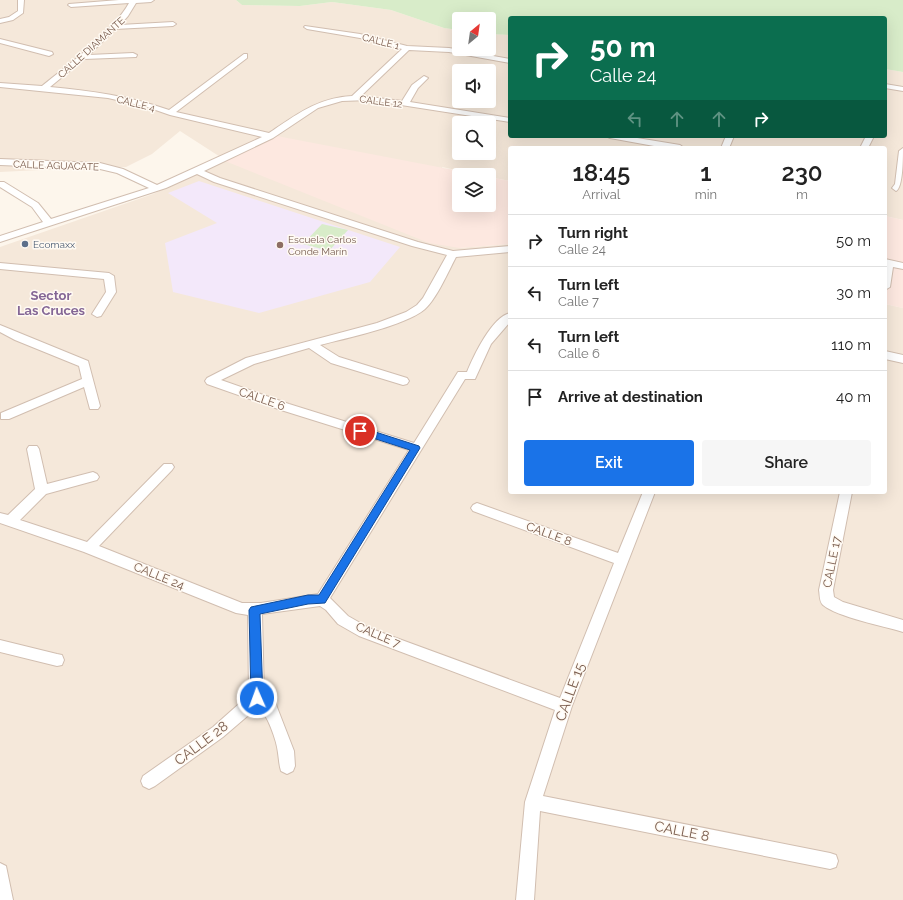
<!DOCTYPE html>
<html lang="en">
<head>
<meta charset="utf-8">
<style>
  body { margin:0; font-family:Raleway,sans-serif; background:#f6f6f6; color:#222; height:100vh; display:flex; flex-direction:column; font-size:15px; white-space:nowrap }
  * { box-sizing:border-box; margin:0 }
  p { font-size:13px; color:#767676 }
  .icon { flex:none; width:22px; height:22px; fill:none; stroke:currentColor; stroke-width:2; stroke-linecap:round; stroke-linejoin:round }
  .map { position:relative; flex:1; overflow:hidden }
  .sheet { position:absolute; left:508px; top:146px; width:379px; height:348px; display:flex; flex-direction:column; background:#fff; border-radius:4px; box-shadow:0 4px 16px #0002 }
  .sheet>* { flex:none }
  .top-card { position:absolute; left:508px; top:16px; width:379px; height:122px; border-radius:4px; box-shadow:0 4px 16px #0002; background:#0b6e4f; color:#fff; overflow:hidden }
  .needle { width:26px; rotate:29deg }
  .controls { position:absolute; left:452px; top:12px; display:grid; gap:8px }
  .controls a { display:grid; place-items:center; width:44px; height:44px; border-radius:4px; background:#fff; box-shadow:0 4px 16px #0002; font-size:20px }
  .pin { position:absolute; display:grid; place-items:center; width:34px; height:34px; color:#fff; margin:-17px; border:2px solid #fff; border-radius:50%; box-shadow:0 1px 4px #0007 }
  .me { position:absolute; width:44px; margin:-22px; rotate:358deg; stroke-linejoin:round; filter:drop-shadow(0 0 3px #0008) }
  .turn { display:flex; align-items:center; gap:14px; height:84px; padding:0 16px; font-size:18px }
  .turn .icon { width:52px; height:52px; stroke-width:2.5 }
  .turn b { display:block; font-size:28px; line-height:34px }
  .lanes { display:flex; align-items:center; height:38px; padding:0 16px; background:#0003; justify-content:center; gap:20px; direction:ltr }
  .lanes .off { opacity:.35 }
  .eta { display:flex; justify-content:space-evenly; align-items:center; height:68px; text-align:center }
  .eta b { font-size:24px; font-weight:600; line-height:28px }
  .primary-button { display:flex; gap:8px; margin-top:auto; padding:8px 16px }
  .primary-button a { flex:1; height:46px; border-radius:4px; background:#1a73e8; color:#fff; font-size:16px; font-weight:600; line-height:46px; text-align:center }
  .primary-button a+a { background:#f6f6f6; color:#222 }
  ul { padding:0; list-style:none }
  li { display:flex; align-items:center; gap:12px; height:52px; padding:0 16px; border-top:1px solid #e0e0e0 }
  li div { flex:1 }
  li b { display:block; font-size:15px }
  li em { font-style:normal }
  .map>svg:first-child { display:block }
  .residential { fill:#f5e8da; fill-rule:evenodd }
  .commercial { fill:#fde8e0 }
  .education { fill:#f3e8fa }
  .green { fill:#d8ecc9 }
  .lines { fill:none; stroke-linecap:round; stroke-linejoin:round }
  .minor-casing { stroke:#d1beb0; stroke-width:2 }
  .minor { fill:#fff; fill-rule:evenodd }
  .route { fill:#1a73e8; stroke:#114b97 }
  .service-dot { fill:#5c6f8a; stroke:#fffaf3; stroke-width:1.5 }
  .education-dot { fill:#8d6e63; stroke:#fffaf3; stroke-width:1.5 }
  .labels { text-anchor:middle; stroke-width:3; stroke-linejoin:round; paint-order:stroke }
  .far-street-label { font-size:10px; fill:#7a5c4d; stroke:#fffaf3 }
  .far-education-label { font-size:10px; fill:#785e54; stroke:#fffaf3; text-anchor:start }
  .far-service-label { font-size:10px; fill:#4e5e75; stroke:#fffaf3; text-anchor:start }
  .street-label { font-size:12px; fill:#7a5c4d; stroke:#fffaf3 }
  .neighbourhood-label { font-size:13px; font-weight:bold; fill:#846695; stroke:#fffaf3 }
  .near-street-label { font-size:14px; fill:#7a5c4d; stroke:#fffaf3 }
</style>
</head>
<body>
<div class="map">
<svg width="903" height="900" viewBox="0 0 903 900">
  <rect width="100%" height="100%" fill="#fdf6ec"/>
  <!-- residential -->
  <path class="residential" d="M 0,0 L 236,0 L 242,5 L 300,6 L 332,2 L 391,10 L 444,28 L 459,30 L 459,49 L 489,49 L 489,34 L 510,35 L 510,136 L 885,136 L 885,69 L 903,72 L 903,220 L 885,216 L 885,148 L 510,148 L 510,181 L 489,177 L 489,175 L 480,175 L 442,167 L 459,248 L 510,244 L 510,492 L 885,492 L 885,304 L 903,308 L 903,900 L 0,900 L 0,247 L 153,194 L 225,160 L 180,131 L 152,154 L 126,167 L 80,168 L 0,172 ZM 459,71 L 489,71 L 489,101 L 459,101 ZM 459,123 L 489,123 L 489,153 L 459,153 Z"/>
  <!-- commercial -->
  <path class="commercial" d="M 277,136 L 480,175 L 459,175 L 459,205 L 489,205 L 489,177 L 510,181 L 510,244 L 459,248 L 429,243 L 225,161 Z
    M 885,216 L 903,220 L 903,308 L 885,304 Z"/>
  <!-- education -->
  <path class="education" d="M 199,181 L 400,247 L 370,282 L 259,313 L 173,292 L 165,243 L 217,223 L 168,193 Z"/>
  <!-- green -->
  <path class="green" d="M 236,0 L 903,0 L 903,72 L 885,69 L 885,18 L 510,18 L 510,35 L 489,34 L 489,19 L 459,19 L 459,30 L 444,28 L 391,10 L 332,2 L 300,6 L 242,5 Z
    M 322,224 L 348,230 L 329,251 L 303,244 Z"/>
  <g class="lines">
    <defs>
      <path id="minor" d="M 18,0 L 24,0 L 23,13 L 13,20 L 0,23 L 0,19 L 9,17 L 18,11 Z
        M 119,0 L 154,0 L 151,2 L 136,3 L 128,16 L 120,25 L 173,22 L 176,24 L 173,26 L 115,29 L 89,55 L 133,53 L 137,55 L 136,57 L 84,59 L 50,87 C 91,91 130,96 169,110 L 244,54 L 247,54 L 247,58 L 176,112 L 269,133 C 296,115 317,98 352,96 L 402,49 L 360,38 L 307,29 L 304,27 L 305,26 L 360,34 L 407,46 L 449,48 L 510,59 L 510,63 L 449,52 L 409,50 L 361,96 L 402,101 L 412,85 L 424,76 L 428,78 L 418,88 L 410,102 L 510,118 L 510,122 L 369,100 L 342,101 L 318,108 L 273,138 L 204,171 L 220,178 L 418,242 L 453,251 L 510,246 L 510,252 L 456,257 C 448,272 437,298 425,309 C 405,326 346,338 320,345 L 339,357 L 407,378 L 409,381 L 407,384 L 403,385 L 331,363 L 309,348 L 254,364 L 221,380 L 289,404 L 414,443 L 458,372 L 467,372 C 474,355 492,317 510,313 L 510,322 L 491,344 L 475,379 L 465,379 L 330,598 L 348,616 L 369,628 L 560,698 L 614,563 L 473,511 L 471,508 L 473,505 L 477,503 L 618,553 L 643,492 L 655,492 L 572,706 L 543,796 L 830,853 L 836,855 L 838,861 L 836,867 L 830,869 L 540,811 L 534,900 L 516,900 L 525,802 L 555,710 L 359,636 L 338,624 L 326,610 L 320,606 L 262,614 L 264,695 L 275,702 L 294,751 L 295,766 L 293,771 L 287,774 L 281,771 C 279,765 279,759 278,753 C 277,741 267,713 258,707 L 223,737 L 155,786 L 149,789 L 143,786 L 141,781 L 143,776 L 213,727 L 249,695 L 248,615 L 236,613 L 84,552 L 0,523 L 0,513 L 8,515 L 35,489 L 27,449 L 29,446 L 37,446 L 39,449 L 47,484 L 93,472 L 97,474 L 99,477 L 97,480 L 46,494 L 20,520 L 87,542 L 164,464 L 172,464 L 174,467 L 172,470 L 99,546 L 242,603 L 261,603 L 318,594 L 409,450 L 281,410 L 207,384 L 205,381 L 207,378 L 246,358 L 377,323 L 406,312 L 417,305 L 423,298 L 447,255 L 412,246 L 214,182 L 197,174 L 166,188 L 0,242 L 0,236 L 43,222 L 32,207 L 0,187 L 0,182 L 4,182 L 38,203 L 51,219 L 149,188 L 117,173 L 100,169 L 0,165 L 0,159 L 100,163 L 123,169 L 157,185 L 262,137 L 170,115 L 147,107 L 108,98 L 0,87 L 0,83 L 42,86 C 68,65 113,32 129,3 L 71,7 L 68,5 L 69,4 Z
        M 0,39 L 52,52 L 53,54 L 49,56 L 0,43 Z
        M 885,84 L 903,87 L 903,91 L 885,88 Z
        M 606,136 L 625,136 L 680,145 L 684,148 L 665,148 L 610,138 Z
        M 726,136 L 734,136 L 729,148 L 721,148 Z
        M 866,136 L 874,136 L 868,148 L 860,148 Z
        M 903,148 C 903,158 903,188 896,191 L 892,188 L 895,184 L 899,151 Z
        M 885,259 L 903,263 L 903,269 L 893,267 L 890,287 L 885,290 Z
        M 0,263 L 109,273 L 114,276 L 116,292 L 101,316 L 97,317 L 92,314 L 106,292 L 104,279 L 0,269 Z
        M 0,325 L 88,361 L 100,406 L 98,409 L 90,409 L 84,387 L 9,419 L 1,419 L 1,413 L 82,379 L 79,366 L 15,340 L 0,332 Z
        M 885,351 L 903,355 L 903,363 L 885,359 Z
        M 840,492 L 852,492 L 833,590 L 834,597 L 843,602 L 903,620 L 903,632 C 884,626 837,617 823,605 C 819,601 820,595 819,590 Z
        M 0,640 L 57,654 L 62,655 L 64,660 L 62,665 L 57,666 L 0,652 Z
        M 0,863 L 6,866 L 13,900 L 0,900 Z"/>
    </defs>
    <!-- minor casing -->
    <use href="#minor" class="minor-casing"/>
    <!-- minor -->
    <use href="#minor" class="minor"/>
  </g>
  <!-- route -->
  <path class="route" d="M 360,427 L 419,446 L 420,448 L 325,603 L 308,604 L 260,614 L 263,698 L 261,702 L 257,703 L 253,702 L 251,698 L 249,610 L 251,607 L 308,595 L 319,595 L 410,450 L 357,433 L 357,428 Z"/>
  <!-- markers -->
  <circle class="service-dot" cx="25" cy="244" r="4"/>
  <circle class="education-dot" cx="280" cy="245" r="4"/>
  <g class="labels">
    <!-- far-street labels -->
    <g class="far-street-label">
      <text transform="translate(381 41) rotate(14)" y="4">CALLE 1</text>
      <text transform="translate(91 47) rotate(-42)" y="4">CALLE DIAMANTE</text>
      <text transform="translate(381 101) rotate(7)" y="4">CALLE 12</text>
      <text transform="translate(136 103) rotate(14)" y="4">CALLE 4</text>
      <text transform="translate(56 165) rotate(2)" y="4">CALLE AGUACATE</text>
    </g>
    <!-- far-education labels -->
    <g class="far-education-label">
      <text x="288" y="243">Escuela Carlos<tspan x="288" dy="12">Conde Marín</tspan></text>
    </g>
    <!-- far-service labels -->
    <g class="far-service-label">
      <text x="33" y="248">Ecomaxx</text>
    </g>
    <!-- street labels -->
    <g class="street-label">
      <text transform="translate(262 399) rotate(19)" y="4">CALLE 6</text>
      <text transform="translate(549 534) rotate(20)" y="4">CALLE 8</text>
      <text transform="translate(832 562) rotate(-79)" y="4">CALLE 17</text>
      <text transform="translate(159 576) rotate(22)" y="4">CALLE 24</text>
      <text transform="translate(378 635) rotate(23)" y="4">CALLE 7</text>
    </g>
    <!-- neighbourhood labels -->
    <g class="neighbourhood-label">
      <text x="51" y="300">Sector<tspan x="51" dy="15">Las Cruces</tspan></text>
    </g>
    <!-- near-street labels -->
    <g class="near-street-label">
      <text transform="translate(570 692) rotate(-70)" y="5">CALLE 15</text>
      <text transform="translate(201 743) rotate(-37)" y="5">CALLE 28</text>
      <text transform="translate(682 831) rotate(11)" y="5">CALLE 8</text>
    </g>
  </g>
</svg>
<div class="controls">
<a><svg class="needle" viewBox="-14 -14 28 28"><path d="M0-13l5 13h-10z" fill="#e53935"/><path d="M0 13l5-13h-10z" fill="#767676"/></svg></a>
<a><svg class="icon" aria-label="sound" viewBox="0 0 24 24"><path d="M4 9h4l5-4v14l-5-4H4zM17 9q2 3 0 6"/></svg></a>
<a><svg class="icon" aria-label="search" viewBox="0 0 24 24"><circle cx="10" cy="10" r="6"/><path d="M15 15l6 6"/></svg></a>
<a><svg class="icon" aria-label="layers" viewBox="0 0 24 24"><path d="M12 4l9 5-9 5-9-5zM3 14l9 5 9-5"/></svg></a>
</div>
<div class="pin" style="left:360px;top:431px;background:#d93025"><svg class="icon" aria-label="arrive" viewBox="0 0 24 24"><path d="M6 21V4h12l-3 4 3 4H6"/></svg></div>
<svg class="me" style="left:257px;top:698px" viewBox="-20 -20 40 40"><circle r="17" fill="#1a73e8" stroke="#fff" stroke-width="3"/><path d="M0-11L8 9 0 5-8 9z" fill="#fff"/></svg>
<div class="top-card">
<div class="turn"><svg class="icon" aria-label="right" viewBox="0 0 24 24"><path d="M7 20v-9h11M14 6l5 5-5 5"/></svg><div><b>50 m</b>Calle 24</div></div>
<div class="lanes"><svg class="icon off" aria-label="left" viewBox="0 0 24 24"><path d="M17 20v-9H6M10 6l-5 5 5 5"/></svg><svg class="icon off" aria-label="ahead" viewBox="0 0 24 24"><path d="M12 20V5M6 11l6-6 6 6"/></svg><svg class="icon off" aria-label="ahead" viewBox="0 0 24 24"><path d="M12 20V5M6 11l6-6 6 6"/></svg><svg class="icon" aria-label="right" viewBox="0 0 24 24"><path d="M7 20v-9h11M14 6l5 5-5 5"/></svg></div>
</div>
<section class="sheet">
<div class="eta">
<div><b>18:45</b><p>Arrival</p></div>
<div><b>1</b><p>min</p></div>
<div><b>230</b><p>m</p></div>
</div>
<ul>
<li><svg class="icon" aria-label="right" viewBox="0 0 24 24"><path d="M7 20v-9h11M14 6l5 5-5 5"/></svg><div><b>Turn right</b><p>Calle 24</p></div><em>50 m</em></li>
<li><svg class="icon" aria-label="left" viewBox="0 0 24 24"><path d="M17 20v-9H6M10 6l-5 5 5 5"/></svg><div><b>Turn left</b><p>Calle 7</p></div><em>30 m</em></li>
<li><svg class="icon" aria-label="left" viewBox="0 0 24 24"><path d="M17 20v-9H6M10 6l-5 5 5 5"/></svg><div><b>Turn left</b><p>Calle 6</p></div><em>110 m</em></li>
<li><svg class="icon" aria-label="arrive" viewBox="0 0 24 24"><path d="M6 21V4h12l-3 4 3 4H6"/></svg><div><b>Arrive at destination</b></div><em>40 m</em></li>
</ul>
<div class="primary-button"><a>Exit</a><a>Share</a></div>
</section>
</div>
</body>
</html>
